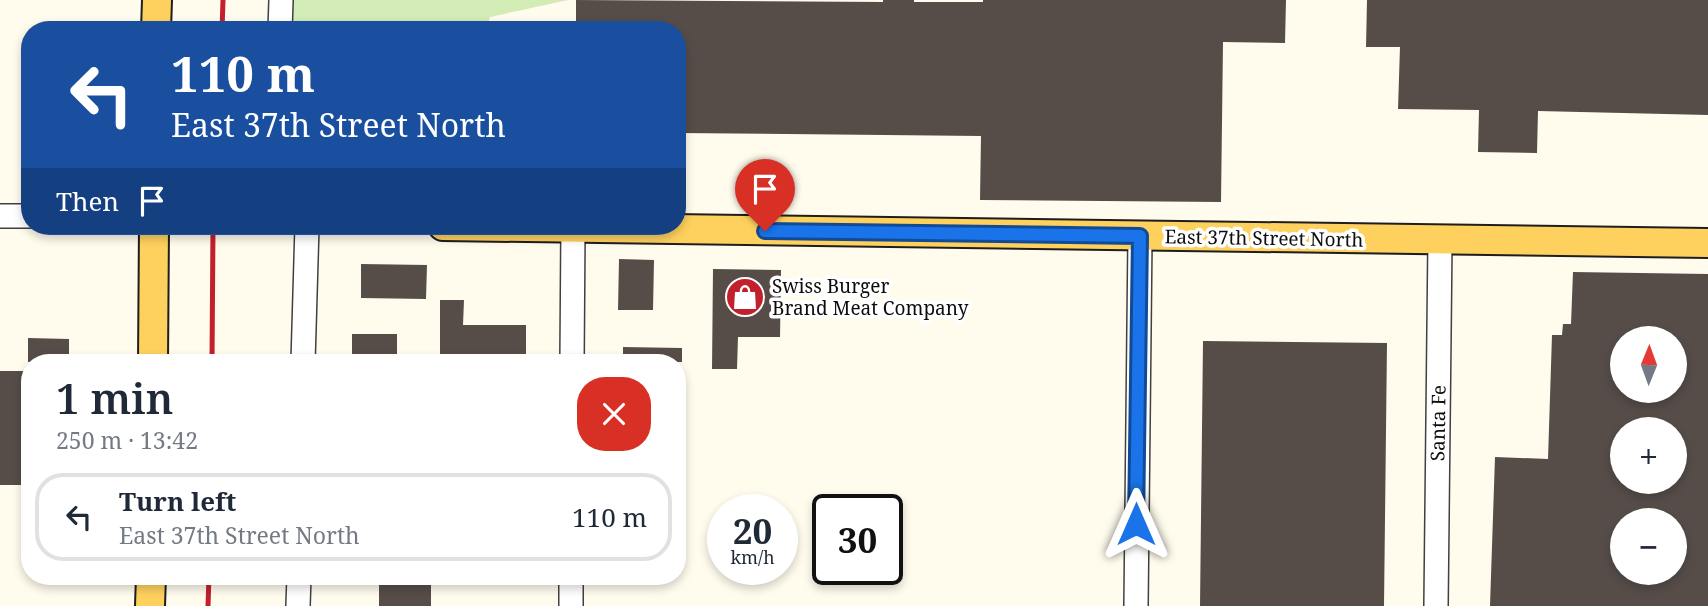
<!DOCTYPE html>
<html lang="en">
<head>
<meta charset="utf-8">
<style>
  body { margin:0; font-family:"Noto Serif",serif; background:#f6f6f7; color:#1f2937; height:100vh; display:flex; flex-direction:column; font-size:26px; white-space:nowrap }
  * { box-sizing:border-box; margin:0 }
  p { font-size:23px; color:#747a83 }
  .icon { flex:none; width:38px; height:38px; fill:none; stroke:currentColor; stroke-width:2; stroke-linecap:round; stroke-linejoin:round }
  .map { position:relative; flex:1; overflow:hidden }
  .details { position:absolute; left:21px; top:354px; width:665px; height:231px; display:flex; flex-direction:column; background:#fff; border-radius:28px; box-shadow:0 4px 10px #0003 }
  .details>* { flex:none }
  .banner { position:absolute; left:21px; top:21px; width:665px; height:214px; border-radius:28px; box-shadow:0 4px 10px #0003; background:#1a4fa0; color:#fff; overflow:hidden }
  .needle { width:46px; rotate:1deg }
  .tools { position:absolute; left:1610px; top:326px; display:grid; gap:14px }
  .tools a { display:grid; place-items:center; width:77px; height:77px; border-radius:50%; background:#fff; box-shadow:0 4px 10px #0003; font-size:35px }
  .speed { position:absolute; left:707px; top:494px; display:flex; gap:14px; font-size:35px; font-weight:700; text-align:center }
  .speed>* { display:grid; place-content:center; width:91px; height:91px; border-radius:50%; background:#fff; box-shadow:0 4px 10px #0003; line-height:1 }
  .speed small { font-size:18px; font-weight:400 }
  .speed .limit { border:4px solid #111; border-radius:10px; background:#fff; color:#111 }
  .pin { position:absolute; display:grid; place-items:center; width:60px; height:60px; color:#fff; margin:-72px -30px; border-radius:50% 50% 50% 0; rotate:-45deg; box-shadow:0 0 7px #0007 }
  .pin .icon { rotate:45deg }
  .me { position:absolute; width:77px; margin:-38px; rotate:0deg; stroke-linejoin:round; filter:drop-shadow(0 0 5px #0008) }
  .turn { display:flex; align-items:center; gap:24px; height:147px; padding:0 35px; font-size:32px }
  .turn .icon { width:91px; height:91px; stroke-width:2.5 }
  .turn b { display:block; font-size:49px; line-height:60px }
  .then { display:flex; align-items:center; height:66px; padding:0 35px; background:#0003; gap:14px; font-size:26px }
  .round { display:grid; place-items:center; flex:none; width:74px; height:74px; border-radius:28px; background:#f6f6f7 }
  .headline { display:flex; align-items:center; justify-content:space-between; height:119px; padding:0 35px }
  h1 { font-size:42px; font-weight:600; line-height:52px }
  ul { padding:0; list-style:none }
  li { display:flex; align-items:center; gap:21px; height:88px; margin:0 14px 10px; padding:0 21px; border:4px solid #e0e1e3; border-radius:28px }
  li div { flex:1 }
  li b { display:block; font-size:26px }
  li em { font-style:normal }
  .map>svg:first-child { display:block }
  .green { fill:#d3ebb5 }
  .building { fill:#564d49; fill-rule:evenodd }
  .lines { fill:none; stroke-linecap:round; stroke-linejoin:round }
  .minor-casing { stroke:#404040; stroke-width:26 }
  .major-casing { stroke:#1e1e1e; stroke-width:32 }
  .minor { stroke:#fff; stroke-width:23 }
  .major { stroke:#fed15e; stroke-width:28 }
  .rail { stroke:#c2202d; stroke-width:5 }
  .route-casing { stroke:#114b97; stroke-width:18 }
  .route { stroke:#1a73e8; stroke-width:12 }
  .labels { text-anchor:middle; stroke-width:7; stroke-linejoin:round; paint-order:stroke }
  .street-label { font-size:19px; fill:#0d0d0d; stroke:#fff }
  .poi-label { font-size:19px; fill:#0d0d0d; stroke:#fff; text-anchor:start }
</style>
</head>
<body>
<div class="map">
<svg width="1708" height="606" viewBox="0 0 1708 606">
  <rect width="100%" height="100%" fill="#fffbed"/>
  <!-- green -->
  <path class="green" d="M 290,0 L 568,0 L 490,17 L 486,30 L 291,30 Z"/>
  <!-- building -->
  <path class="building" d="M 576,0 L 883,2 L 883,0 L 914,0 L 914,2 L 983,2 L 983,0 L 1286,0 L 1285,43 L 1223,42 L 1221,202 L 980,200 L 981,136 L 677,133 L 677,30 L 576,30 Z
    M 1367,0 L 1708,0 L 1708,115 L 1538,111 L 1537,153 L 1478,152 L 1479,110 L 1398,109 L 1400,47 L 1366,47 Z
    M 619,259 L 654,260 L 653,310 L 618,310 Z
    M 361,264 L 427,265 L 426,299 L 361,298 Z
    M 713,269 L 781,270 L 780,337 L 738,337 L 737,369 L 712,369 Z
    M 1573,272 L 1708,274 L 1708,606 L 1490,606 L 1495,457 L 1548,459 L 1552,335 L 1562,335 L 1563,324 L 1571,324 ZM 1622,338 L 1675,338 L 1675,390 L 1622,390 ZM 1622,429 L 1675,429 L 1675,481 L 1622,481 ZM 1622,520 L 1675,520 L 1675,572 L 1622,572 Z
    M 440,300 L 464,300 L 463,325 L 526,325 L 526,362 L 440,362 Z
    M 352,334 L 397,334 L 397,362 L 352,362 Z
    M 28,338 L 69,339 L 69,362 L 28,362 Z
    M 1203,341 L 1387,343 L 1384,606 L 1200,606 Z
    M 623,347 L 682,348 L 682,362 L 623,362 Z
    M 0,371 L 30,371 L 30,485 L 0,485 Z
    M 379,576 L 431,576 L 431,606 L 379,606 Z"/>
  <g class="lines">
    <defs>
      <path id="minor" d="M 280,30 L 281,0
        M 0,216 L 30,216
        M 303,362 L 307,226
        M 572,362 L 573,228
        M 298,606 L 299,576
        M 571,606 L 571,576
        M 1136,606 L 1140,236
        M 1436,606 L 1440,240"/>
      <path id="major" d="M 156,30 L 157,0
        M 443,226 L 1708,243
        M 153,362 L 154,226
        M 150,606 L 151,576"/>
    </defs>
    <!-- minor casing -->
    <use href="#minor" class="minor-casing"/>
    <!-- major casing -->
    <use href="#major" class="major-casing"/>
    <!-- minor -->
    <use href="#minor" class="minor"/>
    <!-- major -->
    <use href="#major" class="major"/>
    <!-- rail -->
    <path class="rail" d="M 222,30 L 223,0
      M 212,362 L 213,226
      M 208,606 L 209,576"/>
  </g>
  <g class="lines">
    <defs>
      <path id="route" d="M 765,231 L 1140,236 L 1136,524"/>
    </defs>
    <!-- route casing -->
    <use href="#route" class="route-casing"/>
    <!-- route -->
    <use href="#route" class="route"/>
  </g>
  <!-- icons -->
  <defs>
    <symbol id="shop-disc" viewBox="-11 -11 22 22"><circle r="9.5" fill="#c2202d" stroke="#fff"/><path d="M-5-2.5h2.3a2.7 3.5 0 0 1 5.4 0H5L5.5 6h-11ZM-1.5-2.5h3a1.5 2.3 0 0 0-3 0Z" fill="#fff"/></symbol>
  </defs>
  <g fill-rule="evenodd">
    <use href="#shop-disc" x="723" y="275" width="44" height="44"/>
  </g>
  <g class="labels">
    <!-- street labels -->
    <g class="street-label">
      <text transform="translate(1264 238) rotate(1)" y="7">East 37th Street North</text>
      <text transform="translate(1438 423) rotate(-89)" y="7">Santa Fe</text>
    </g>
    <!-- poi labels -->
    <g class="poi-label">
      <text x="772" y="293">Swiss Burger<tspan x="772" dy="22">Brand Meat Company</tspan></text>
    </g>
  </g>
</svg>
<div class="tools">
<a><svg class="needle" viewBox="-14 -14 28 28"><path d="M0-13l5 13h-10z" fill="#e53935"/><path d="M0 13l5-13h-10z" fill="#747a83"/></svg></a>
<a>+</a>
<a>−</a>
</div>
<div class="speed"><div>20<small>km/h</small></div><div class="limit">30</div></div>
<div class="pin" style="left:765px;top:231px;background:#d93025"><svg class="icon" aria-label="arrive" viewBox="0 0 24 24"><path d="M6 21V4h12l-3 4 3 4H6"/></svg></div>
<svg class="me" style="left:1136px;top:524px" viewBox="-20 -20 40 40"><path d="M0-17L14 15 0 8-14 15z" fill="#1a73e8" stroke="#fff" stroke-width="4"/></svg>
<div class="banner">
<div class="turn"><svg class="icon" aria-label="left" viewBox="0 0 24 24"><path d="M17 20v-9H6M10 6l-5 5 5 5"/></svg><div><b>110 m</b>East 37th Street North</div></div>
<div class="then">Then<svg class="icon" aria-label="arrive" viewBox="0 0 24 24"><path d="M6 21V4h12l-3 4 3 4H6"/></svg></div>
</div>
<section class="details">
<div class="headline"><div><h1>1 min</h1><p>250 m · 13:42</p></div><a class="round" style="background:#d93025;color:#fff"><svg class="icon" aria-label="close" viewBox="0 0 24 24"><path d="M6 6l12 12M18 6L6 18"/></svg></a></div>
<ul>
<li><svg class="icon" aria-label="left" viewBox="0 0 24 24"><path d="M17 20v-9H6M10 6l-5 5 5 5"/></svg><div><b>Turn left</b><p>East 37th Street North</p></div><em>110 m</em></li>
</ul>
</section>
</div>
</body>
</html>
